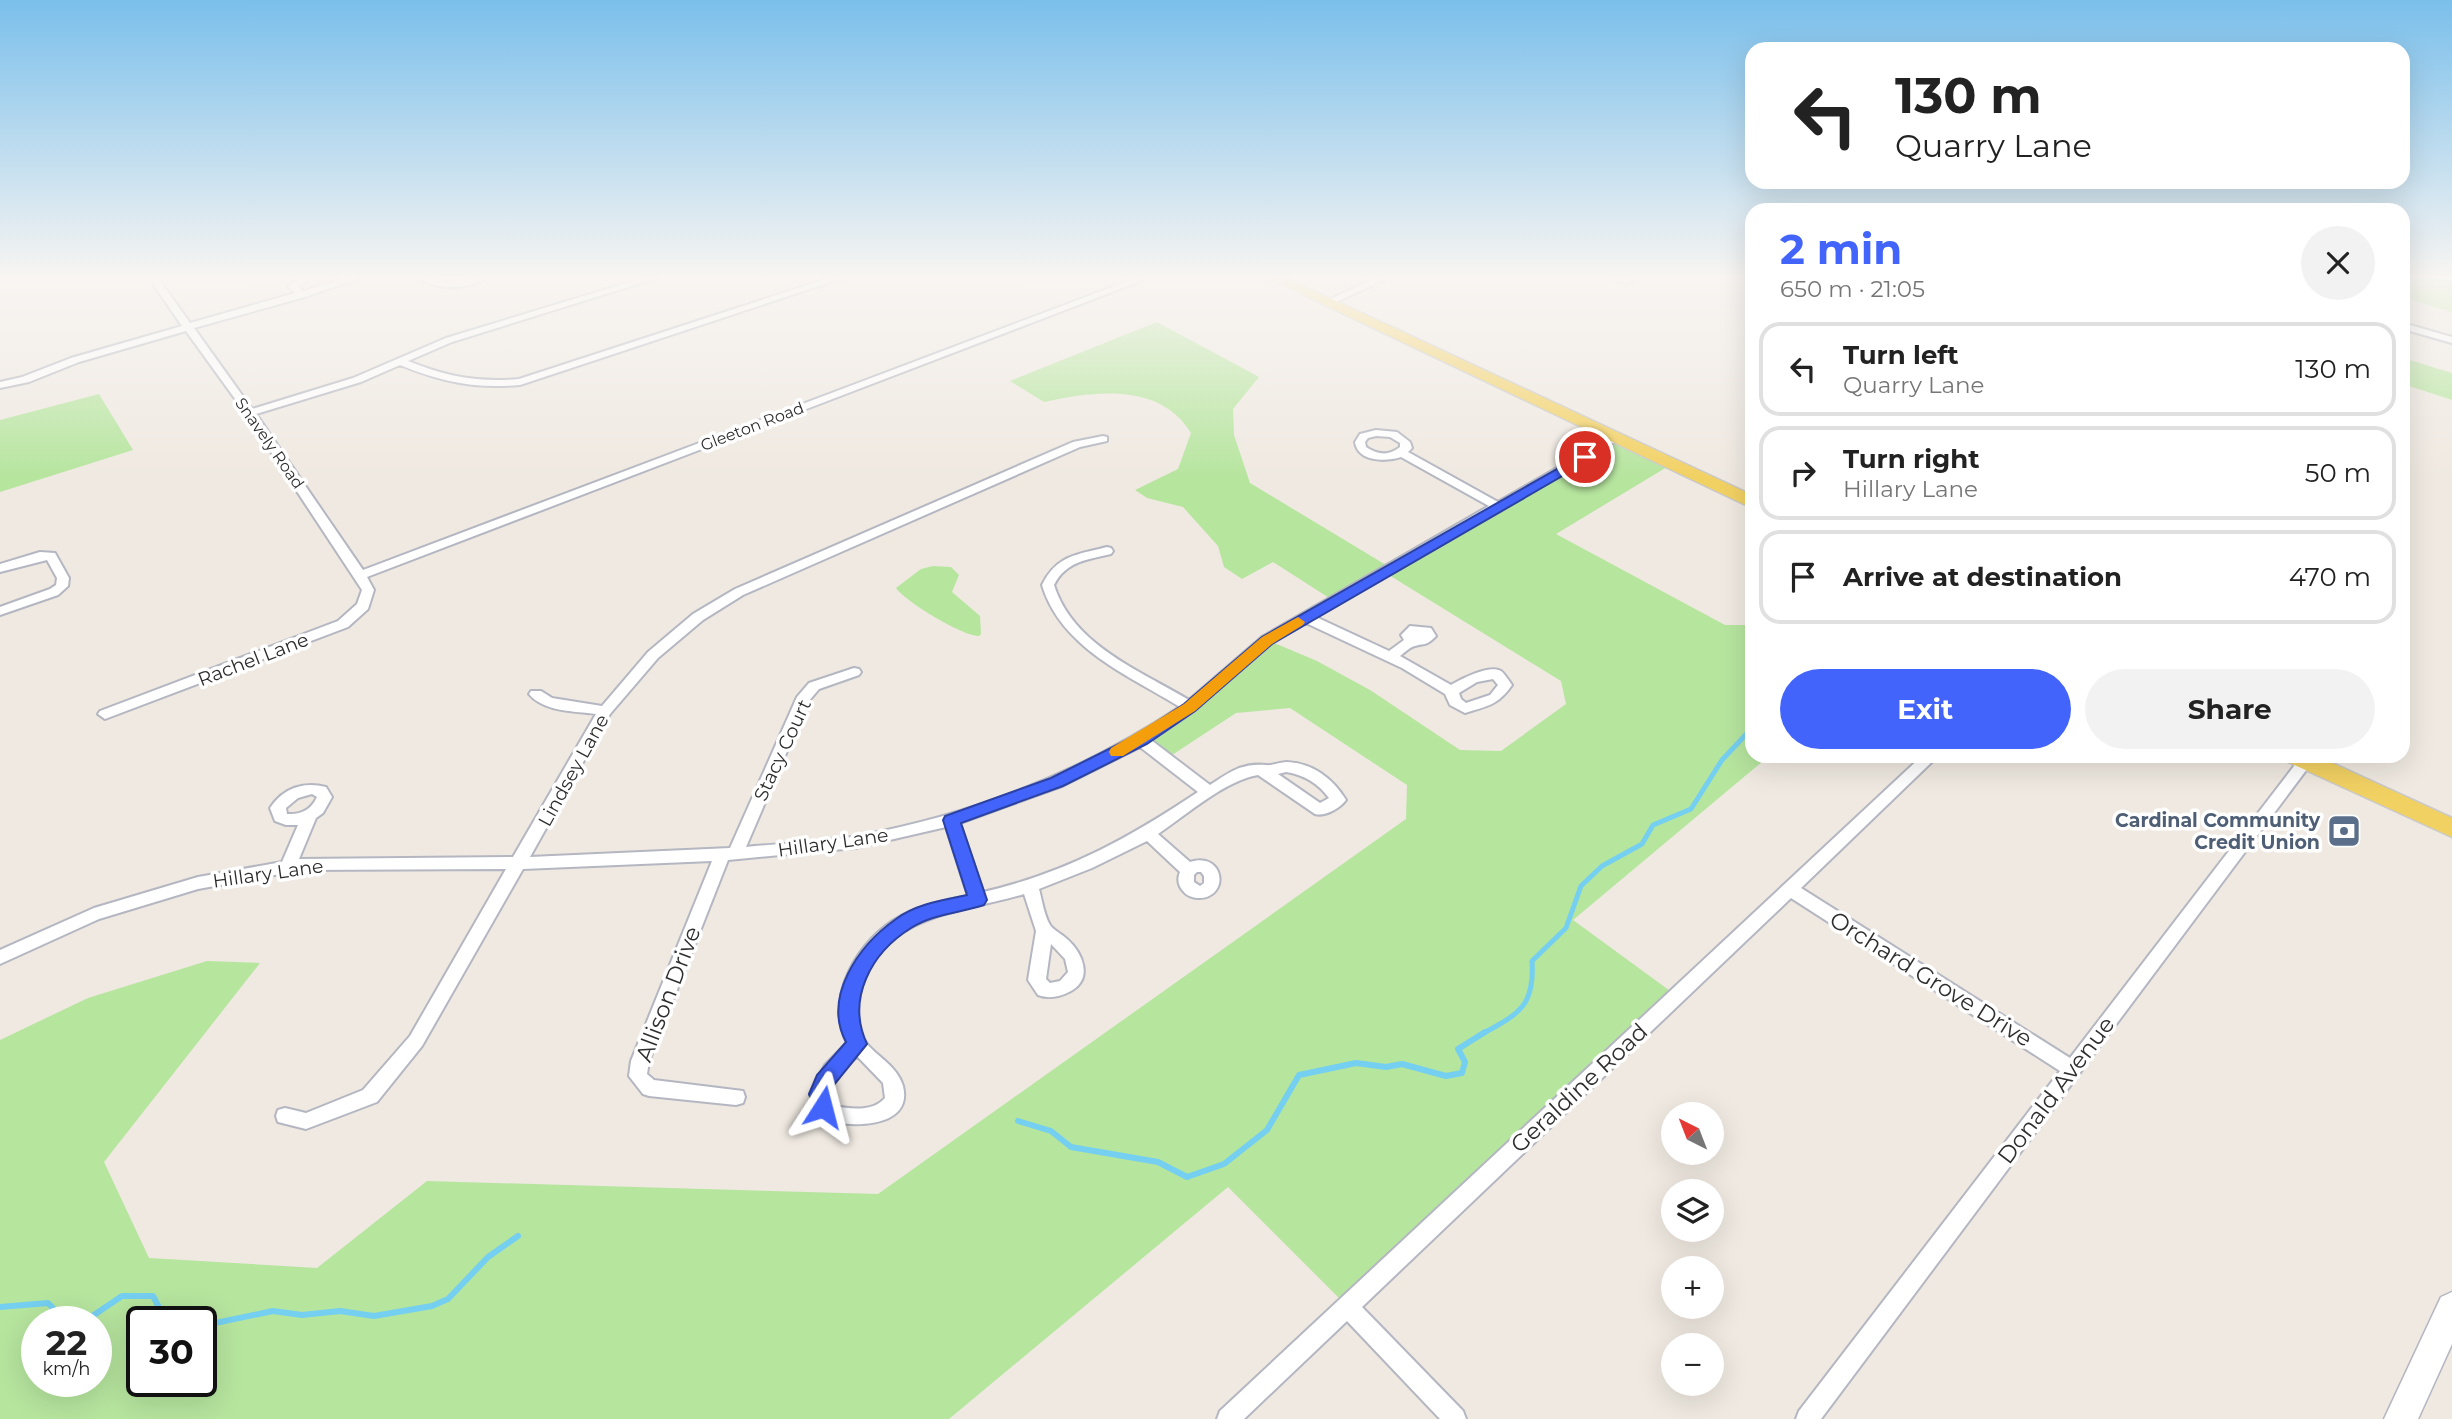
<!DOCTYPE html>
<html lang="en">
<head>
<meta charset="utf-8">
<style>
  body { margin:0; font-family:Montserrat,sans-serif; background:#f2f2f2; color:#222; height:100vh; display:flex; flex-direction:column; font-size:26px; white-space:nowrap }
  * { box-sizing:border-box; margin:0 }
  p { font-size:23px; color:#767676 }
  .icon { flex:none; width:38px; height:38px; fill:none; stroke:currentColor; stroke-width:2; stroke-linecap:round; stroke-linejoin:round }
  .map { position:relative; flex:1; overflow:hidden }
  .drawer { position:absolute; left:1745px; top:203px; width:665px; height:560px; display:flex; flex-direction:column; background:#fff; border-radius:21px; box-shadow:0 7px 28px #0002 }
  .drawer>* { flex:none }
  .hud { position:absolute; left:1745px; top:42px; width:665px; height:147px; border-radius:21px; box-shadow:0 7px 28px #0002; background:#fff; color:#222; overflow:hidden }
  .needle { width:46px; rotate:318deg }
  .buttons { position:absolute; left:1661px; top:1102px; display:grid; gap:14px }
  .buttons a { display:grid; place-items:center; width:63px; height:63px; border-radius:50%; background:#fff; box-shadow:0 7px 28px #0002; font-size:35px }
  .speed { position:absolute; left:21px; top:1306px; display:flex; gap:14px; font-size:35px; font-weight:700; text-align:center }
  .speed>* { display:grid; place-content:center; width:91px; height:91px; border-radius:50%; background:#fff; box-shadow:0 7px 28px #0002; line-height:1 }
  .speed small { font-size:18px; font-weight:400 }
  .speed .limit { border:4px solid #111; border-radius:10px; background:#fff; color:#111 }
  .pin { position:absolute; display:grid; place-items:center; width:60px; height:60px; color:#fff; margin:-30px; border:4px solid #fff; border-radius:50%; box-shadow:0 2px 7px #0007 }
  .me { position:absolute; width:77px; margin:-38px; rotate:9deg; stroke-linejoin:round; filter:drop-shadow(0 0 5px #0008) }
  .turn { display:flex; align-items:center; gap:24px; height:147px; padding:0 35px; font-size:32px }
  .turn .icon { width:91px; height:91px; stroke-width:2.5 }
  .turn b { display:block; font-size:49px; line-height:60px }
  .round { display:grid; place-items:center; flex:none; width:74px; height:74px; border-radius:37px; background:#f2f2f2 }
  .head { display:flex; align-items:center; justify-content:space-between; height:119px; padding:0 35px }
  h1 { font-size:42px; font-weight:700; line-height:52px; color:#4264fb }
  .action { display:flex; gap:14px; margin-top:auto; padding:14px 35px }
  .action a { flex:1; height:80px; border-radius:42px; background:#4264fb; color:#fff; font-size:28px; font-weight:700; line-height:80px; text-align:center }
  .action a+a { background:#f2f2f2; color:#222 }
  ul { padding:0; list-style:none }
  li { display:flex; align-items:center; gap:21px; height:94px; margin:0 14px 10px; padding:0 21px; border:4px solid #e0e0e0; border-radius:21px }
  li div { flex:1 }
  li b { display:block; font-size:26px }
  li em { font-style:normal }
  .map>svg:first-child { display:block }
  .green { fill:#b6e59e; fill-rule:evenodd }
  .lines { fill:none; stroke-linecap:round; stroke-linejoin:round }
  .stream-far1 { stroke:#75cff0; stroke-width:5 }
  .stream { stroke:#75cff0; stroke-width:6 }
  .street-casing { stroke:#b4b7c1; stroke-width:4 }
  .secondary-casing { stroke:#b4b7c1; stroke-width:3 }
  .primary-casing { stroke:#c9c9c9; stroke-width:3 }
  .street { fill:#fff; fill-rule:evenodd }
  .secondary { fill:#fff; fill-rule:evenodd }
  .primary { fill:#f2d163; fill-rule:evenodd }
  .route { fill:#4264fb; stroke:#2b41a3; stroke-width:2 }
  .slow { fill:#f59e0b }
  .labels { text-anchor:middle; stroke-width:7; stroke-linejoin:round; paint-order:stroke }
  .far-street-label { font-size:16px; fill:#2e2e2e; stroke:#fff }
  .street-label { font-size:19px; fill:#2e2e2e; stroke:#fff }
  .service-label { font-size:19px; font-weight:bold; fill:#4e5e75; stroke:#fff; text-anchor:end }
  .near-street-label { font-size:23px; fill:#2e2e2e; stroke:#fff }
</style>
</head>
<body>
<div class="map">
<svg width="2452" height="1419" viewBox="0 0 2452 1419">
  <rect width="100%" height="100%" fill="#efe9e1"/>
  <!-- green -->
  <path class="green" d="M 2403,278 L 2443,278 L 2452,281 L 2452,312 L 2403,298 Z
    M 1157,322 L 1259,377 L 1233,409 L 1234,435 L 1250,483 L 1391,568 L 1616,438 L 1672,464 L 1556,534 L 1725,625 L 1752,625 L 1752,756 L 1769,756 L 1573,920 L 1677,996 L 1347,1306 L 1228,1187 L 949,1419 L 0,1419 L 0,1040 L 88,998 L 207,961 L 260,963 L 104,1162 L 149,1258 L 317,1268 L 427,1181 L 878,1194 L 1406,819 L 1407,785 L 1290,708 L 1236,713 L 1166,759 L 1141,740 L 1267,640 L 1317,661 L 1370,690 L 1460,750 L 1501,751 L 1566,704 L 1561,681 L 1384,572 L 1334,601 L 1273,562 L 1242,579 L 1224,567 L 1218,546 L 1183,507 L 1147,498 L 1135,490 L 1178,469 L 1191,433 C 1160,382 1094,391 1044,402 L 1010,381 ZM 37,1321 L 96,1321 L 96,1381 L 37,1381 ZM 142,1321 L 201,1321 L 201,1381 L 142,1381 Z
    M 2403,358 L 2452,373 L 2452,400 L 2403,384 Z
    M 99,394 L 133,450 L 0,492 L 0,420 Z
    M 933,566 L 951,567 L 959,575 L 952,592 L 980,616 L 981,634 L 979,636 C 962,636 905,601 896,588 L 921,569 Z"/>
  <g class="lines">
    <!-- stream-far1 -->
    <path class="stream-far1" d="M 1482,1034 C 1518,1014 1535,1007 1532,961 L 1566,928 L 1581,886 L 1602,866 L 1642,844 L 1653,825 L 1691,809 L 1722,760 L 1752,728"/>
    <!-- stream -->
    <path class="stream" d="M 1018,1121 L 1051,1131 L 1071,1147 L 1158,1162 L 1187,1177 L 1224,1164 L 1267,1130 L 1299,1075 L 1356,1063 L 1386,1067 L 1402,1064 L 1446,1076 L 1462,1073 L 1465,1062 L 1458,1049 L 1485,1032
      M 0,1307 L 48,1303 L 60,1315 L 84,1321
      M 85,1321 L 122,1296 L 153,1296 L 166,1321
      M 201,1326 L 273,1311 L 302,1315 L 340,1311 L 374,1316 L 432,1306 L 448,1299 L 488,1257 L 518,1236"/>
    <defs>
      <path id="street" d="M 149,278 L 158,278 L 190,323 L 295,293 L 288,286 L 300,278 L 311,278 L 299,287 L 303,291 L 346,278 L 360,278 L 305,297 L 194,328 L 252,409 L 353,378 L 446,338 L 643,278 L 657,278 L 452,342 L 408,361 C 446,376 478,383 519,379 L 829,278 L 843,278 L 520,385 C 474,389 442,382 400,365 L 361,382 L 256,414 L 363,570 L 1136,278 L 1149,278 L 367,577 L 374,590 L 368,609 L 348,627 L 105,719 L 98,714 L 100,711 L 338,621 L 357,604 L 362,590 L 246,414 L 186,331 L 79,362 L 29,382 L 0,388 L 0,382 L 22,377 L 71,358 L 182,326 Z
        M 419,278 L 453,281 L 487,278 C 469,289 437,291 419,278 Z
        M 1376,278 L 1388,278 L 1330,305 L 1322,303 Z
        M 1612,278 L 1638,278 L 1626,284 Z
        M 2403,323 L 2452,337 L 2452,343 L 2403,329 Z
        M 1376,430 L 1397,432 L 1410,442 L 1412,448 L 1408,452 L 1498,502 L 1612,436 L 1616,435 L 1621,438 L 1503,509 L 1316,617 L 1389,651 L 1404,640 L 1401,635 L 1410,626 L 1431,628 L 1436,636 C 1426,646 1426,643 1415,646 C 1410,647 1404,653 1400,656 L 1451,685 C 1461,679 1490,664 1501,671 C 1505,674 1509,681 1512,685 C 1498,705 1488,706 1465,713 L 1450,705 L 1445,694 L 1402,668 L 1306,623 L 1272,643 L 1195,710 L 1151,740 L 1210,785 C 1219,779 1229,772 1239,768 C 1248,765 1257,764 1266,765 C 1272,766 1280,762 1287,762 C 1313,763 1333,779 1346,800 C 1340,808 1325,817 1315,814 L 1258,775 C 1226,780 1186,815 1158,834 L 1190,862 C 1225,851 1230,898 1199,898 C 1194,898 1187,896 1184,892 C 1178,886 1177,879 1180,872 L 1147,841 L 1092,868 L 1039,889 C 1042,900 1044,915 1050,925 C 1053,930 1062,934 1067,939 C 1083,953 1094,980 1069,992 C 1059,997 1049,999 1038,995 L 1028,980 L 1036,931 L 1024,894 C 964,912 890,913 863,980 C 856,996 853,1017 860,1033 C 869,1054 896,1062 903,1086 C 914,1130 846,1128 821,1119 L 810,1094 L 825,1065 L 847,1043 C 824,996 859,938 901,916 C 922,905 946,900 968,896 L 946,827 L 855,848 L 728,860 L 649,1061 L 647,1074 L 654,1080 L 743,1091 L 745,1097 L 743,1103 L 736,1105 L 649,1096 L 643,1094 L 629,1076 L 631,1061 L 712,861 L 523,869 L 422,1046 L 377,1102 L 306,1129 L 278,1122 L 276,1116 L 278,1110 L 285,1108 L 306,1113 L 363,1090 L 410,1036 L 506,869 L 302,870 L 198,889 L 99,919 L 0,964 L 0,950 L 94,908 L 198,877 L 282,862 L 298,825 L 286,825 L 275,821 L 270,808 C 283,788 304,781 326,787 L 332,797 L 323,813 L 316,818 L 299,859 L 513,857 L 596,714 C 574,711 544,712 529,694 L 531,691 L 541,691 L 552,698 L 602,706 L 648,652 L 693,614 L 735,589 L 1073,442 L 1103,436 L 1107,437 L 1107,441 L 1080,447 L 743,595 L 703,620 L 658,658 L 610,714 L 530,857 L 730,848 L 797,697 L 809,683 L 854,668 L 859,669 L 861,672 L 859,675 L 819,689 L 808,702 L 746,847 C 782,843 821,843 857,836 C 972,815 1082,772 1180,707 C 1128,675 1061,648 1042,585 C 1057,555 1076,555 1107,547 L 1111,548 L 1113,551 L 1111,554 C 1087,560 1066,561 1054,585 C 1073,645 1139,670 1189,700 L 1262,637 L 1489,506 L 1401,457 C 1385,462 1358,462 1355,442 L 1360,434 ZM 1376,436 L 1390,437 L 1400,443 L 1400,447 C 1389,456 1378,455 1366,447 L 1365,442 L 1368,438 ZM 1493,679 L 1498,685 L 1490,695 L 1466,703 L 1461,699 L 1459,693 L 1477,682 ZM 1140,747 L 1198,792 C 1129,838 1066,873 983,892 L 960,823 L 1062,786 ZM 1286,772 C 1304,775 1318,783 1329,798 L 1320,803 L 1278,774 ZM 312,794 L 317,797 C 311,810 301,815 287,814 L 286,808 L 298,798 ZM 1197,872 L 1201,872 L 1204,876 L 1204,883 L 1200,886 L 1194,882 L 1194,875 ZM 1051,944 L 1065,959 L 1068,972 L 1060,981 L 1050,983 L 1046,979 ZM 857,1056 L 883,1083 L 885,1098 C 873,1112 851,1109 834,1106 L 828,1094 L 837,1077 Z
        M 40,552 L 55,553 L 69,578 L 68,586 L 58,595 L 0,615 L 0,607 L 50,589 L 56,585 L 57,578 L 47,560 L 0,572 L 0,564 Z
        M 1922,756 L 1938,756 L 1801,888 L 2070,1058 L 2301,757 L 2306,756 L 2313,761 L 1821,1419 L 1796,1419 L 1799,1411 L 2060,1071 L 1791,898 L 1362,1307 L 1463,1411 L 1466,1419 L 1440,1419 L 1347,1321 L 1244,1419 L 1217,1419 L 1220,1411 Z"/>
      <path id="secondary" d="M 2452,1292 L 2452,1344 L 2418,1419 L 2384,1419 L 2441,1297 Z"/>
      <path id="primary" d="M 1268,278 L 1287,278 L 1752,495 L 1752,508 Z
        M 2284,756 L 2317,756 L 2452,818 L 2452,837 L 2288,762 Z"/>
    </defs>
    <!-- street casing -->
    <use href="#street" class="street-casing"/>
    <!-- secondary casing -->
    <use href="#secondary" class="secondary-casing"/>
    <!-- primary casing -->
    <use href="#primary" class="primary-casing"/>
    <!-- street -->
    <use href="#street" class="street"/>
    <!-- secondary -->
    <use href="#secondary" class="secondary"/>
    <!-- primary -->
    <use href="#primary" class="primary"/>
  </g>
  <!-- sky -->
  <linearGradient id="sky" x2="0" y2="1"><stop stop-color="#7abfeb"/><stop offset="0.58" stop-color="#f8f5f2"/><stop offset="1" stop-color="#f8f5f2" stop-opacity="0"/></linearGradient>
  <rect width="2452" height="477" fill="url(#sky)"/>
  <!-- route -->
  <path class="route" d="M 1585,453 L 1590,454 L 1590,460 L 1272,644 L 1195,711 L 1147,744 L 1063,786 L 961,823 L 987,900 L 984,905 C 960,913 933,914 911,928 C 871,953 846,999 867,1044 L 833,1086 L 830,1094 L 834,1107 L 831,1113 L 823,1116 L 816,1113 L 809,1094 L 817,1075 L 846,1042 C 822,997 859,945 896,919 C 916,904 943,900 967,895 L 943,820 L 945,816 L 1051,778 L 1135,736 L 1184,704 L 1262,637 Z"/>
  <!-- slow -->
  <path class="slow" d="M 1298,617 L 1305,622 L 1303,625 L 1272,644 L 1195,711 L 1123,756 L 1111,756 L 1109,752 L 1111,748 L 1184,704 L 1262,637 Z"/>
  <!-- icons -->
  <defs>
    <symbol id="bank-square" viewBox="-11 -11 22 22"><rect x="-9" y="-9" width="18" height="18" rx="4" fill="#5c6f8a" stroke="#fff"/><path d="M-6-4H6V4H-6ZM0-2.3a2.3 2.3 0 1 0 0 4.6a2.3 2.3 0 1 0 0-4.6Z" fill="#fff"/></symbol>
  </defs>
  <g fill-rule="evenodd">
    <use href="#bank-square" x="2325" y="812" width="38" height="38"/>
  </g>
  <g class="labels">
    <!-- far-street labels -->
    <g class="far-street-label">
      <text transform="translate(752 426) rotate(-21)" y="6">Gleeton Road</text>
      <text transform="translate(270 443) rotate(55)" y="6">Snavely Road</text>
    </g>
    <!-- street labels -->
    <g class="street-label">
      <text transform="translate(253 659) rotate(-21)" y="7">Rachel Lane</text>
      <text transform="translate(782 750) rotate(-65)" y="7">Stacy Court</text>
      <text transform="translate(573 770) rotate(-61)" y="7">Lindsey Lane</text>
      <text transform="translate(833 842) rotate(-8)" y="7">Hillary Lane</text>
      <text transform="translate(268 873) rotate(-8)" y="7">Hillary Lane</text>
    </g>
    <!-- service labels -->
    <g class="service-label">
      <text x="2320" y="827">Cardinal Community<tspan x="2320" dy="22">Credit Union</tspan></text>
    </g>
    <!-- near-street labels -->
    <g class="near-street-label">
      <text transform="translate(1931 979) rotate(32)" y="8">Orchard Grove Drive</text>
      <text transform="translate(668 994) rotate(-69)" y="8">Allison Drive</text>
      <text transform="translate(1579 1088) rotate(-43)" y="8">Geraldine Road</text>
      <text transform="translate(2056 1090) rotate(-53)" y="8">Donald Avenue</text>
    </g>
  </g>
</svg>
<div class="buttons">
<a><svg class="needle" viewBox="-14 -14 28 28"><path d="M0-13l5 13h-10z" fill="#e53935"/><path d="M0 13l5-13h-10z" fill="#767676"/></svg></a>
<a><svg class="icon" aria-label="layers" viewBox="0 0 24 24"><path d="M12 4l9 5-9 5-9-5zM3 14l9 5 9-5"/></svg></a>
<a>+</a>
<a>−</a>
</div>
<div class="speed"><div>22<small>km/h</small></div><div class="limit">30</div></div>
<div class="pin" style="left:1585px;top:457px;background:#d93025"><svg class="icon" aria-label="arrive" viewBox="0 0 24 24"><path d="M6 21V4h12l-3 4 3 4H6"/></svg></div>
<svg class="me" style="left:823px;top:1107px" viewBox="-20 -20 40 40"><path d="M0-17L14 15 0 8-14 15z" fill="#4264fb" stroke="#fff" stroke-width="4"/></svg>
<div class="hud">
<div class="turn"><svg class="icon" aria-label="left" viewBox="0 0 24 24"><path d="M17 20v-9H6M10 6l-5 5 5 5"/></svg><div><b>130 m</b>Quarry Lane</div></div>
</div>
<section class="drawer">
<div class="head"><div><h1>2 min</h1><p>650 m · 21:05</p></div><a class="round"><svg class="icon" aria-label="close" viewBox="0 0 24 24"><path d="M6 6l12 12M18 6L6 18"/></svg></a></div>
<ul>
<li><svg class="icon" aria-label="left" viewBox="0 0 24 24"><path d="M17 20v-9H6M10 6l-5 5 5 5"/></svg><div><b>Turn left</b><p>Quarry Lane</p></div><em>130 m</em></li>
<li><svg class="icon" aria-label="right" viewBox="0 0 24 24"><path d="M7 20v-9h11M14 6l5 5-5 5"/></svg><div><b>Turn right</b><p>Hillary Lane</p></div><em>50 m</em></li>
<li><svg class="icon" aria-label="arrive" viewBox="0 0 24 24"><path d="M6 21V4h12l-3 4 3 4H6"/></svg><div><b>Arrive at destination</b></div><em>470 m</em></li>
</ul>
<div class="action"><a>Exit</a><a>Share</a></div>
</section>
</div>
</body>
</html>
